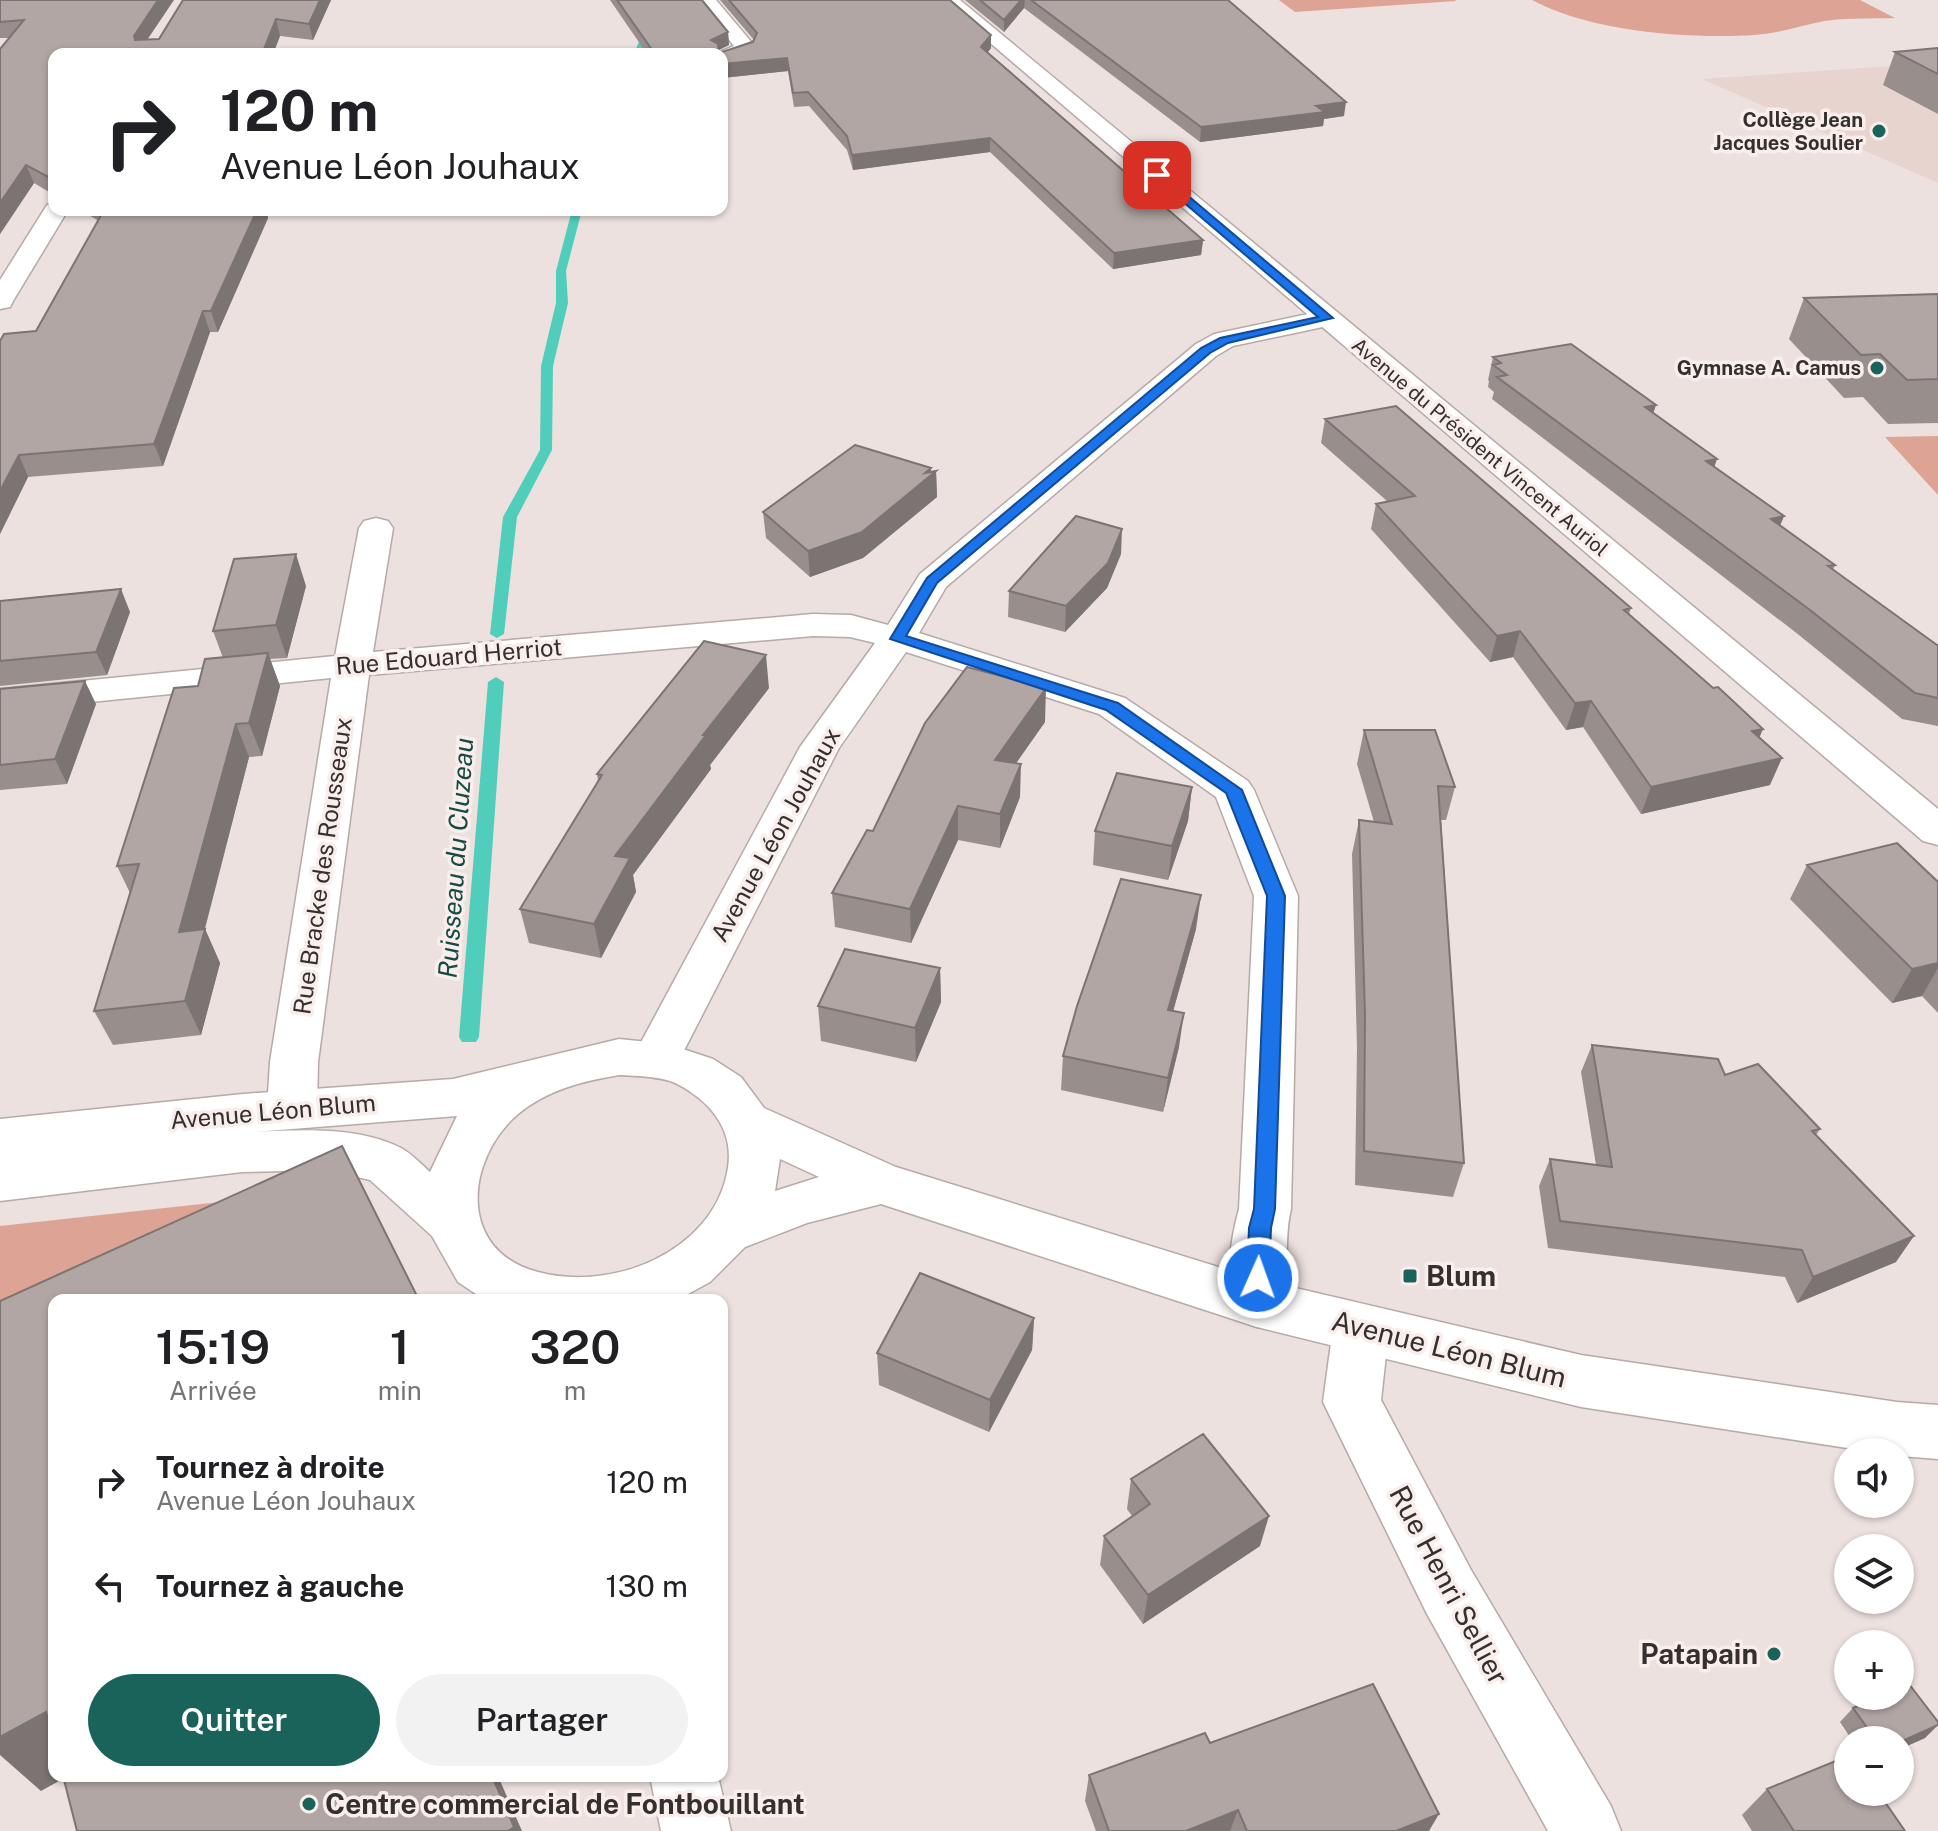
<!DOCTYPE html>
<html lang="fr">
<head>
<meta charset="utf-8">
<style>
  body { margin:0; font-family:"Public Sans",sans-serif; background:#f2f2f2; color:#202124; height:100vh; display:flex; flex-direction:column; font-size:30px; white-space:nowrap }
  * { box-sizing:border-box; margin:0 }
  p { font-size:26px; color:#757577 }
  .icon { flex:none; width:44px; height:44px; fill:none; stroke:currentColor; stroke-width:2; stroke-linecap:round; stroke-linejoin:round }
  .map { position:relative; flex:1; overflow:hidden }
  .side { position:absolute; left:48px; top:1294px; width:680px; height:488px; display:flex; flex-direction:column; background:#fff; border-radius:16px; box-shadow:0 2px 6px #0004 }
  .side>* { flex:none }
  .banner { position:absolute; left:48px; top:48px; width:680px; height:168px; border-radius:16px; box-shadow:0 2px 6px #0004; background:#fff; color:#202124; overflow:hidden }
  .buttons { position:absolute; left:1834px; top:1438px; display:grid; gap:16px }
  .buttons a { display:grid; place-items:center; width:80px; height:80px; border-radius:50%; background:#fff; box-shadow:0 2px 6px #0004; font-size:40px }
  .pin { position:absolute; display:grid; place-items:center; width:68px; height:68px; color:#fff; margin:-34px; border-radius:16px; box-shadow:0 4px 12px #0006 }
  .me { position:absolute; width:88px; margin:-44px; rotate:2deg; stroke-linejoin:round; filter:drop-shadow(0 0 6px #0008) }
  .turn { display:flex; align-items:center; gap:28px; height:168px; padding:0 40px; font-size:36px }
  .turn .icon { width:104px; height:104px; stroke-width:2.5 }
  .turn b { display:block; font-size:56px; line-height:68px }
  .eta { display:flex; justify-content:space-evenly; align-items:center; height:136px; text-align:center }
  .eta b { font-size:48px; font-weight:600; line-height:56px }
  .cta { display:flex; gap:16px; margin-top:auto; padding:16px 40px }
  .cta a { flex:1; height:92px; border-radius:48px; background:#19635a; color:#fff; font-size:32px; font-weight:600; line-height:92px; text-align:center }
  .cta a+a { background:#f2f2f2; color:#202124 }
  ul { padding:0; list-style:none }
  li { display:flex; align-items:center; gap:24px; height:104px; padding:0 40px }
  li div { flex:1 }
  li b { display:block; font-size:30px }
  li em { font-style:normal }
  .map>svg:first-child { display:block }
  .built { fill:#e7d4cf }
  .green { fill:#dda394 }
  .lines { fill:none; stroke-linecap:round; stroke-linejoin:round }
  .stream { fill:#51cdbc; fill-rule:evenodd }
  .street-casing { stroke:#b5aaa7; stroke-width:3 }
  .secondary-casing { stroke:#b5aaa7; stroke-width:3 }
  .street { fill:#fff; fill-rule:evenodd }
  .secondary { fill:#fff; fill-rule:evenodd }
  .wall { fill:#988f8d }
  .shaded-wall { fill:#7c7473 }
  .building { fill:#b1a6a4; stroke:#7c7473; stroke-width:2 }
  .route { fill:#1a73e8; stroke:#114b97; stroke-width:2 }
  .poi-dot { fill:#19635a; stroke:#f9eeeb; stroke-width:3 }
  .labels { text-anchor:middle; stroke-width:7; stroke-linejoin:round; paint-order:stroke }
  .far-poi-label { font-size:20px; font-weight:bold; fill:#34302f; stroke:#f9eeeb; text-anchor:end }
  .far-street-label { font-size:20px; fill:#34302f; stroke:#f9eeeb }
  .street-label { font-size:24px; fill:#34302f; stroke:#f9eeeb }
  .water-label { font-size:26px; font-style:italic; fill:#154b44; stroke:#f9eeeb }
  .near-poi-label { font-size:28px; font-weight:bold; fill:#34302f; stroke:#f9eeeb; text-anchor:start }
  .near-street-label { font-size:28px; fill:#34302f; stroke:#f9eeeb }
</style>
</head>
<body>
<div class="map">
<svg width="1938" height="1831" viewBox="0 0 1938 1831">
  <rect width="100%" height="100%" fill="#ece1de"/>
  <!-- built -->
  <path class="built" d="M 1938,63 L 1938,183 L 1702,79 Z"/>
  <!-- green -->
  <path class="green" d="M 1279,0 L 1455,0 L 1456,1 L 1295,12 Z
    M 1532,0 L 1860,0 L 1895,18 C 1870,19 1840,17 1815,23 C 1795,28 1776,33 1755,35 C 1688,39 1592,32 1532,0 Z
    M 1938,436 L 1938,495 L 1885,437 Z
    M 220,1202 L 88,1300 L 54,1300 L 0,1356 L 0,1226 Z"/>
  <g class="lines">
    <!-- stream -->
    <path class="stream" d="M 650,0 L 658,0 L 658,14 L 642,54 L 634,54 L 650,14 Z
      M 572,210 L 582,210 L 566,271 L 568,303 L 553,366 L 552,450 L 517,517 L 504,634 L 497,638 L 490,634 L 503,517 L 540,450 L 541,366 L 556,303 L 556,271 Z
      M 496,677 L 504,682 L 479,1037 L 476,1042 L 462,1042 L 459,1037 L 488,682 Z"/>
    <defs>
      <path id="street" d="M 697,0 L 716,0 L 753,44 L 756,48 L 753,52 L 722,64 L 722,54 L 715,54 L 734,46 Z
        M 54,203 L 54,210 L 68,210 L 13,301 L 10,307 L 0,309 L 0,280 L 47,205 Z
        M 1327,310 L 1337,312 L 1341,318 L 1337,324 L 1233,346 L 1216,356 L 946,587 L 919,633 L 1125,698 L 1248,781 L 1254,790 L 1298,896 L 1291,1209 C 1282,1245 1293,1286 1276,1320 L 1257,1327 L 1238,1320 C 1223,1289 1230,1241 1239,1209 L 1254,896 L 1216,797 L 1099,714 L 906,652 L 839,748 L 673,1072 L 656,1077 L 639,1072 L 632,1059 L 800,747 L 875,643 L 850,637 L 813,636 L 369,675 L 318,1062 L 317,1109 L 309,1123 L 292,1128 L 275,1123 L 267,1109 L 270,1062 L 331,678 L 0,711 L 0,689 L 335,656 L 359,528 L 364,521 L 376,518 L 388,521 L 393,528 L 373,652 L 813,614 L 851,615 L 888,625 L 920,574 L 1196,344 L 1214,334 Z
        M 1361,1304 L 1381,1311 L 1389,1328 L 1381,1400 L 1471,1570 L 1611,1806 L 1621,1831 L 1548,1831 L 1427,1614 L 1323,1402 L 1333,1328 L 1341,1311 Z
        M 650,1776 L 718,1776 L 731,1831 L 661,1831 Z"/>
      <path id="secondary" d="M 940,0 L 960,0 L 1938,809 L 1938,845 L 1923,841 Z
        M 619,1039 L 668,1044 L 713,1059 L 741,1077 L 764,1108 L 896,1167 L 1257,1279 L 1581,1355 L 1897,1402 L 1938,1405 L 1938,1459 L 1900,1456 L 1900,1452 L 1873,1452 L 1581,1407 L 1257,1327 L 881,1204 L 807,1223 L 745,1247 L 710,1282 L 677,1300 L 485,1300 L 458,1282 L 432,1236 L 370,1180 L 327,1170 L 242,1172 L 0,1201 L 0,1159 L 73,1151 L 0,1159 L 0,1119 L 243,1094 L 453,1079 ZM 619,1075 C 636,1076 657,1076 673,1082 C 687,1088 703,1100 712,1111 C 727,1129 732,1150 727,1173 C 711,1253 611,1292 538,1272 C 457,1251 465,1160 518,1114 C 547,1090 583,1081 619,1075 ZM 457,1116 L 430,1172 C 421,1164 411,1153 401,1148 C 356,1126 302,1130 254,1132 ZM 780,1159 L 819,1177 L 775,1191 Z"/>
    </defs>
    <!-- street casing -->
    <use href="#street" class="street-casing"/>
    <!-- secondary casing -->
    <use href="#secondary" class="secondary-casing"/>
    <!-- street -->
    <use href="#street" class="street"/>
    <!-- secondary -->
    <use href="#secondary" class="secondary"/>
  </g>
  <!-- wall -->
  <path class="wall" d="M 0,0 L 148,39 L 159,39 L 331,0 L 313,40 L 280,36 L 273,54 L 54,54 L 54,195 L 34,183 L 0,234 L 0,49 L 10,38 L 0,38 Z
    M 610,0 L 702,0 L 728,32 L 729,45 L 719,50 L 719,53 L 754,40 L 720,0 L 950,0 L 991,48 L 988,52 L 1203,240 L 1201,255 L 1113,269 L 990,152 L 853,170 L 847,150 L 809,106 L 794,107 L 788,71 L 722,78 L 722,54 L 647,54 Z
    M 965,0 L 1228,0 L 1344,116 L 1324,119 L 1323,126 L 1200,142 L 1024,8 L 1004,32 Z
    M 1938,48 L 1938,114 L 1883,85 L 1895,52 Z
    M 80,210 L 266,210 L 268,218 L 218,332 L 210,332 L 163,466 L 28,477 L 0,534 L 0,341 L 36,331 L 99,221 Z
    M 1938,294 L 1938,423 L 1888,424 L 1863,397 L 1844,398 L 1789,339 L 1804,298 Z
    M 1493,357 L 1656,405 L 1653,413 L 1714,467 L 1784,516 L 1780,525 L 1835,565 L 1833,570 L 1937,645 L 1938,645 L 1938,726 L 1902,719 L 1799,635 L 1492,399 L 1494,392 L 1488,387 L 1489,381 L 1488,380 Z
    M 1325,419 L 1631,608 L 1629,614 L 1759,737 L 1770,785 L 1641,814 L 1583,727 L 1566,730 L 1513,657 L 1490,662 L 1371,529 L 1376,504 L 1387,501 L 1321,443 Z
    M 931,468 L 931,472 L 936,471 L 937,497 L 863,558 L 810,577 L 766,538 L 763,512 Z
    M 1121,554 L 1107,588 L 1065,632 L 1008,617 L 1009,591 Z
    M 306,586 L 287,658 L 270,659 L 280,686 L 262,756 L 249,757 L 205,929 L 220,963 L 201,1035 L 113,1045 L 94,1011 L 130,893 L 117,866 L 198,686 L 223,658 L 213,631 Z
    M 0,601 L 130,612 L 107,675 L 0,686 Z
    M 769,688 L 710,765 L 711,769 L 633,875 L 636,892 L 601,958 L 529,943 L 520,909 L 598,781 L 597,774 Z
    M 0,689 L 96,704 L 67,784 L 0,790 Z
    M 1045,722 L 1016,763 L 1020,797 L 1000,848 L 958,840 L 911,943 L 835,927 L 832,893 L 873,831 Z
    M 1364,730 L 1455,787 L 1446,820 L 1441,820 L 1464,1163 L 1453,1197 L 1355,1185 L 1357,1048 L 1352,854 L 1359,820 L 1374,822 L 1357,764 Z
    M 1192,787 L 1188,821 L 1168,880 L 1093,865 L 1095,831 Z
    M 1807,865 L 1938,882 L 1938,1013 L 1922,996 L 1892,1003 L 1790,899 Z
    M 1196,929 L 1173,1011 L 1179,1047 L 1163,1112 L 1061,1090 L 1063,1056 Z
    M 940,968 L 941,1002 L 916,1062 L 821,1041 L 818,1006 Z
    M 1592,1045 L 1725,1075 L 1820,1129 L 1816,1135 L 1896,1262 L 1797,1303 L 1785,1277 L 1548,1248 L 1539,1186 L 1550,1159 L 1596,1165 L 1581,1072 Z
    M 1034,1318 L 1032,1350 L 989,1432 L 879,1385 L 877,1353 Z
    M 1131,1479 L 1260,1546 L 1143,1624 L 1100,1565 L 1104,1536 L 1132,1516 L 1127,1509 Z
    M 1853,1708 L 1925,1738 L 1900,1749 L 1900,1740 L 1852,1740 L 1840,1722 Z
    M 1210,1743 L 1429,1831 L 1096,1831 L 1085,1801 L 1089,1775 Z
    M 1767,1789 L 1905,1831 L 1752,1831 L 1742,1815 Z"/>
  <!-- shaded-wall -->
  <path class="shaded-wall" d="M 158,0 L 174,0 L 139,52 L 134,36 Z
    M 320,0 L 331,0 L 313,40 L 309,24 Z
    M 1021,0 L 1025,0 L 1024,8 L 1004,32 L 1004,20 Z
    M 276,19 L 280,36 L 273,54 L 262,54 Z
    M 728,32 L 729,45 L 712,53 L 711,40 Z
    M 991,35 L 991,48 L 981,60 L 981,47 Z
    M 787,58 L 788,71 L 722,78 L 722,64 Z
    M 1346,102 L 1344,116 L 1324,119 L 1323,126 L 1200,142 L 1201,127 L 1316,106 Z
    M 990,138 L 990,152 L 853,170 L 852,155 Z
    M 26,165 L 34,183 L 0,234 L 0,203 Z
    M 257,210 L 266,210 L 268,218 L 218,332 L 211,311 Z
    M 1203,240 L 1201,255 L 1113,269 L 1114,253 Z
    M 203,311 L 210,332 L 163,466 L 154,444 Z
    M 1656,405 L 1648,428 L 1645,407 Z
    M 19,455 L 28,477 L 0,534 L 0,491 Z
    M 1717,459 L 1709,483 L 1706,461 Z
    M 931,468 L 931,475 L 936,471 L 937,497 L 863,558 L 810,577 L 808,551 Z
    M 1784,516 L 1774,540 L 1771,519 Z
    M 1122,529 L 1121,554 L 1107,588 L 1065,632 L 1066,606 Z
    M 296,554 L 306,586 L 287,658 L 276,625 Z
    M 121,589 L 130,612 L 107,675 L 96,652 Z
    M 1520,631 L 1513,657 L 1490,662 L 1497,636 Z
    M 268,653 L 280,686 L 262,756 L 249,723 Z
    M 766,655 L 769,688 L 710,765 L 711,769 L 633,875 L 636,892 L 601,958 L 594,924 L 615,856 L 703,735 Z
    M 85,681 L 96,704 L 67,784 L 55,759 Z
    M 1046,688 L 1045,722 L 995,793 L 995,760 Z
    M 1591,701 L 1583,727 L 1566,730 L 1575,703 Z
    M 236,724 L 249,757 L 204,931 L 205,929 L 220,963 L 201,1035 L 185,1001 L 179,932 Z
    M 1763,729 L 1752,755 L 1752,731 Z
    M 1782,758 L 1770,785 L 1641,814 L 1651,787 Z
    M 1021,764 L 1020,797 L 1000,848 L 1000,814 Z
    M 1192,787 L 1188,821 L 1168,880 L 1172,846 Z
    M 958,806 L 958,840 L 911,943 L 910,909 Z
    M 1201,895 L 1196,929 L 1164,1044 L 1168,1010 Z
    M 1938,963 L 1938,968 L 1922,996 L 1892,1003 L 1912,969 Z
    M 940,968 L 941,1002 L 916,1062 L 915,1028 Z
    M 1184,1013 L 1179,1047 L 1163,1112 L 1168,1078 Z
    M 1914,1236 L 1896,1262 L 1797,1303 L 1813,1277 Z
    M 1034,1318 L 1032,1350 L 989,1432 L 990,1400 Z
    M 1269,1516 L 1260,1546 L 1143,1624 L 1148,1595 Z
    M 46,1712 L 54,1720 L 54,1776 L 68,1776 L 41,1791 L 0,1755 L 0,1737 Z
    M 1938,1725 L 1925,1738 L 1900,1749 L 1900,1742 Z
    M 492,1776 L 498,1776 L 522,1831 L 508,1831 Z
    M 1238,1810 L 1230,1831 L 1186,1831 Z
    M 1439,1814 L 1429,1831 L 1396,1831 Z"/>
  <!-- building -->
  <path class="building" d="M 0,0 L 158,0 L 134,36 L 135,40 L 159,39 L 183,0 L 320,0 L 309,24 L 276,19 L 262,54 L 54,54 L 54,180 L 26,165 L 0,203 L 0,49 L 24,20 L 0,22 Z
    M 617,0 L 702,0 L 728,32 L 711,40 L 718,44 L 719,53 L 753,42 L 757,33 L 729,0 L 950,0 L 991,35 L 981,47 L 1203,240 L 1114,253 L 990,138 L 852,155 L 847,136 L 808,92 L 793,93 L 787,58 L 722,64 L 722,54 L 655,54 Z
    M 980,0 L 1021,0 L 1004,20 Z
    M 1031,0 L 1228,0 L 1346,102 L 1316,106 L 1325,112 L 1201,127 Z
    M 1938,48 L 1938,74 L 1895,52 Z
    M 104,210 L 257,210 L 211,311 L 203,311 L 154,444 L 19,455 L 0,491 L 0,341 L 4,334 L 36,331 Z
    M 1938,294 L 1938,379 L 1907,380 L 1880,354 L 1861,355 L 1804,298 Z
    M 1571,344 L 1656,405 L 1645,407 L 1717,459 L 1706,461 L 1784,516 L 1771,519 L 1835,565 L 1828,566 L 1937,645 L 1938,645 L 1938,698 L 1915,693 L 1810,610 L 1497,377 L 1507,375 L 1493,365 L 1501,363 L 1493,357 Z
    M 1396,406 L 1631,608 L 1624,610 L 1713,688 L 1718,687 L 1763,729 L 1752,731 L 1782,758 L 1651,787 L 1591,701 L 1575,703 L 1520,631 L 1497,636 L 1376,504 L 1415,496 L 1325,419 Z
    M 855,445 L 931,468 L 925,473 L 936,471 L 862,532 L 808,551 L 763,512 Z
    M 1076,516 L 1122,529 L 1108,563 L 1066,606 L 1009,591 Z
    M 296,554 L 276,625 L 213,631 L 234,559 Z
    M 121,589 L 96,652 L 0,661 L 0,601 Z
    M 704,641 L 766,655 L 703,735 L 706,735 L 615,856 L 630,858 L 594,924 L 520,909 L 602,775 L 597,774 Z
    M 268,653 L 249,723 L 236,724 L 179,932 L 205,929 L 185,1001 L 94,1011 L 139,864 L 117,866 L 174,688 L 198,686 L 205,659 Z
    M 967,667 L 1046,688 L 995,760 L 1021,764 L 1000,814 L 958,806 L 910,909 L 832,893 L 867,830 L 873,831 L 925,723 Z
    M 85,681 L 55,759 L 0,765 L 0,689 Z
    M 1364,730 L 1435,730 L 1455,787 L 1438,786 L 1464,1163 L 1364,1151 L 1365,1014 L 1359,820 L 1392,824 Z
    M 1117,773 L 1192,787 L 1172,846 L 1095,831 Z
    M 1897,843 L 1938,882 L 1938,963 L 1912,969 L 1807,865 Z
    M 1121,879 L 1201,895 L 1168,1010 L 1184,1013 L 1168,1078 L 1063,1056 L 1077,1006 Z
    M 845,949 L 940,968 L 915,1028 L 818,1006 Z
    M 1592,1045 L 1718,1059 L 1725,1075 L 1758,1064 L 1820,1129 L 1812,1131 L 1914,1236 L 1813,1277 L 1802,1250 L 1560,1221 L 1550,1159 L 1612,1167 Z
    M 342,1146 L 419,1300 L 54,1300 L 54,1742 L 46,1712 L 0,1737 L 0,1301 Z
    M 920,1273 L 1034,1318 L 990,1400 L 877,1353 Z
    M 1203,1434 L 1269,1516 L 1148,1595 L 1104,1536 L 1150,1504 L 1131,1479 Z
    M 1373,1684 L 1439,1814 L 1396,1831 L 1247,1831 L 1238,1810 L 1186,1831 L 1109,1831 L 1089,1775 L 1205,1733 L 1210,1743 Z
    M 1909,1684 L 1938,1722 L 1938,1725 L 1900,1742 L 1900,1740 L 1876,1740 L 1853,1708 L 1881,1696 L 1900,1696 L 1900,1687 Z
    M 1848,1756 L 1848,1792 L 1878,1792 L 1905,1831 L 1794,1831 L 1767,1789 Z
    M 63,1776 L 492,1776 L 514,1827 L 508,1831 L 77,1831 Z"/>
  <!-- route -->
  <path class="route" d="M 1154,173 L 1161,173 L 1333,318 L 1228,343 L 1210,353 L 937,583 L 906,636 L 1118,703 L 1242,790 L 1285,896 L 1275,1209 L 1271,1228 L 1269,1278 L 1266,1284 L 1258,1287 L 1250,1284 L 1247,1278 L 1249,1228 L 1254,1209 L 1267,896 L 1226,793 L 1106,710 L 890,639 L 927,578 L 1201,348 L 1220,338 L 1318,317 L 1154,177 Z"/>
  <!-- markers -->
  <g class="poi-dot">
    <circle cx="1879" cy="131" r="8"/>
    <circle cx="1877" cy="368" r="8"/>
    <rect x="1402" y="1268" width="16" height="16" rx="4"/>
    <circle cx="1774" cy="1654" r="8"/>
    <circle cx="309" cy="1804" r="8"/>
  </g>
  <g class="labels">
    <!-- far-poi labels -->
    <g class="far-poi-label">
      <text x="1863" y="127">Collège Jean<tspan x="1863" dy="23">Jacques Soulier</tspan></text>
      <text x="1861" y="375">Gymnase A. Camus</text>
    </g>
    <!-- far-street labels -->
    <g class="far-street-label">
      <text transform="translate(1480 447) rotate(40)" y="7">Avenue du Président Vincent Auriol</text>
    </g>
    <!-- street labels -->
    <g class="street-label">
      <text transform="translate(449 657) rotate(-5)" y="8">Rue Edouard Herriot</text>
      <text transform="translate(776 835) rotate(-61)" y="8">Avenue Léon Jouhaux</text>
      <text transform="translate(323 866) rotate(-82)" y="8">Rue Bracke des Rousseaux</text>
      <text transform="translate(273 1112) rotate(-5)" y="8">Avenue Léon Blum</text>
    </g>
    <!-- water labels -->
    <g class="water-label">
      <text transform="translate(456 858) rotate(-86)" y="9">Ruisseau du Cluzeau</text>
    </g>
    <!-- near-poi labels -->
    <g class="near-poi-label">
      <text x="1426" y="1286">Blum</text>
      <text x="1758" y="1664" text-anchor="end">Patapain</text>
      <text x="325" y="1814">Centre commercial de Fontbouillant</text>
    </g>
    <!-- near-street labels -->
    <g class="near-street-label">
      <text transform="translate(1449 1349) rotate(14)" y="10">Avenue Léon Blum</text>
      <text transform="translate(1449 1585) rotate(62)" y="10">Rue Henri Sellier</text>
    </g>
  </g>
</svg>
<div class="buttons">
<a><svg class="icon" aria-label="sound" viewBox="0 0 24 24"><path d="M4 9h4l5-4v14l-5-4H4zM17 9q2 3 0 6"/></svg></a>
<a><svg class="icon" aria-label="layers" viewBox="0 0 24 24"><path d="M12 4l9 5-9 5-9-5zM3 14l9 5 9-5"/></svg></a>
<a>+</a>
<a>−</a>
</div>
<div class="pin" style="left:1157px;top:175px;background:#d93025"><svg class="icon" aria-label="arrive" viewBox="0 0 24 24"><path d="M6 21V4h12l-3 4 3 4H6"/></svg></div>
<svg class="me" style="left:1258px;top:1278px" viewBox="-20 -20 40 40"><circle r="17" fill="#1a73e8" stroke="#fff" stroke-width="3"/><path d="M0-11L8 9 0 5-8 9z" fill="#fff"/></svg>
<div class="banner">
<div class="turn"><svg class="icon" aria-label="right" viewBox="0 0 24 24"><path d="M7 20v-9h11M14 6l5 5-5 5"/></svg><div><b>120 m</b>Avenue Léon Jouhaux</div></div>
</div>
<section class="side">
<div class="eta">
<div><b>15:19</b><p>Arrivée</p></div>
<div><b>1</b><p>min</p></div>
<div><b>320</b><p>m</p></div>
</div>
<ul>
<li><svg class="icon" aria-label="right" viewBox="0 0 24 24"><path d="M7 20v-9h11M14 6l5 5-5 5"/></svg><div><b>Tournez à droite</b><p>Avenue Léon Jouhaux</p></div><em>120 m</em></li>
<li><svg class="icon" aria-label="left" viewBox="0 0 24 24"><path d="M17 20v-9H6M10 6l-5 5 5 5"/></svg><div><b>Tournez à gauche</b></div><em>130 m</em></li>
</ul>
<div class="cta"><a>Quitter</a><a>Partager</a></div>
</section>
</div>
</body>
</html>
